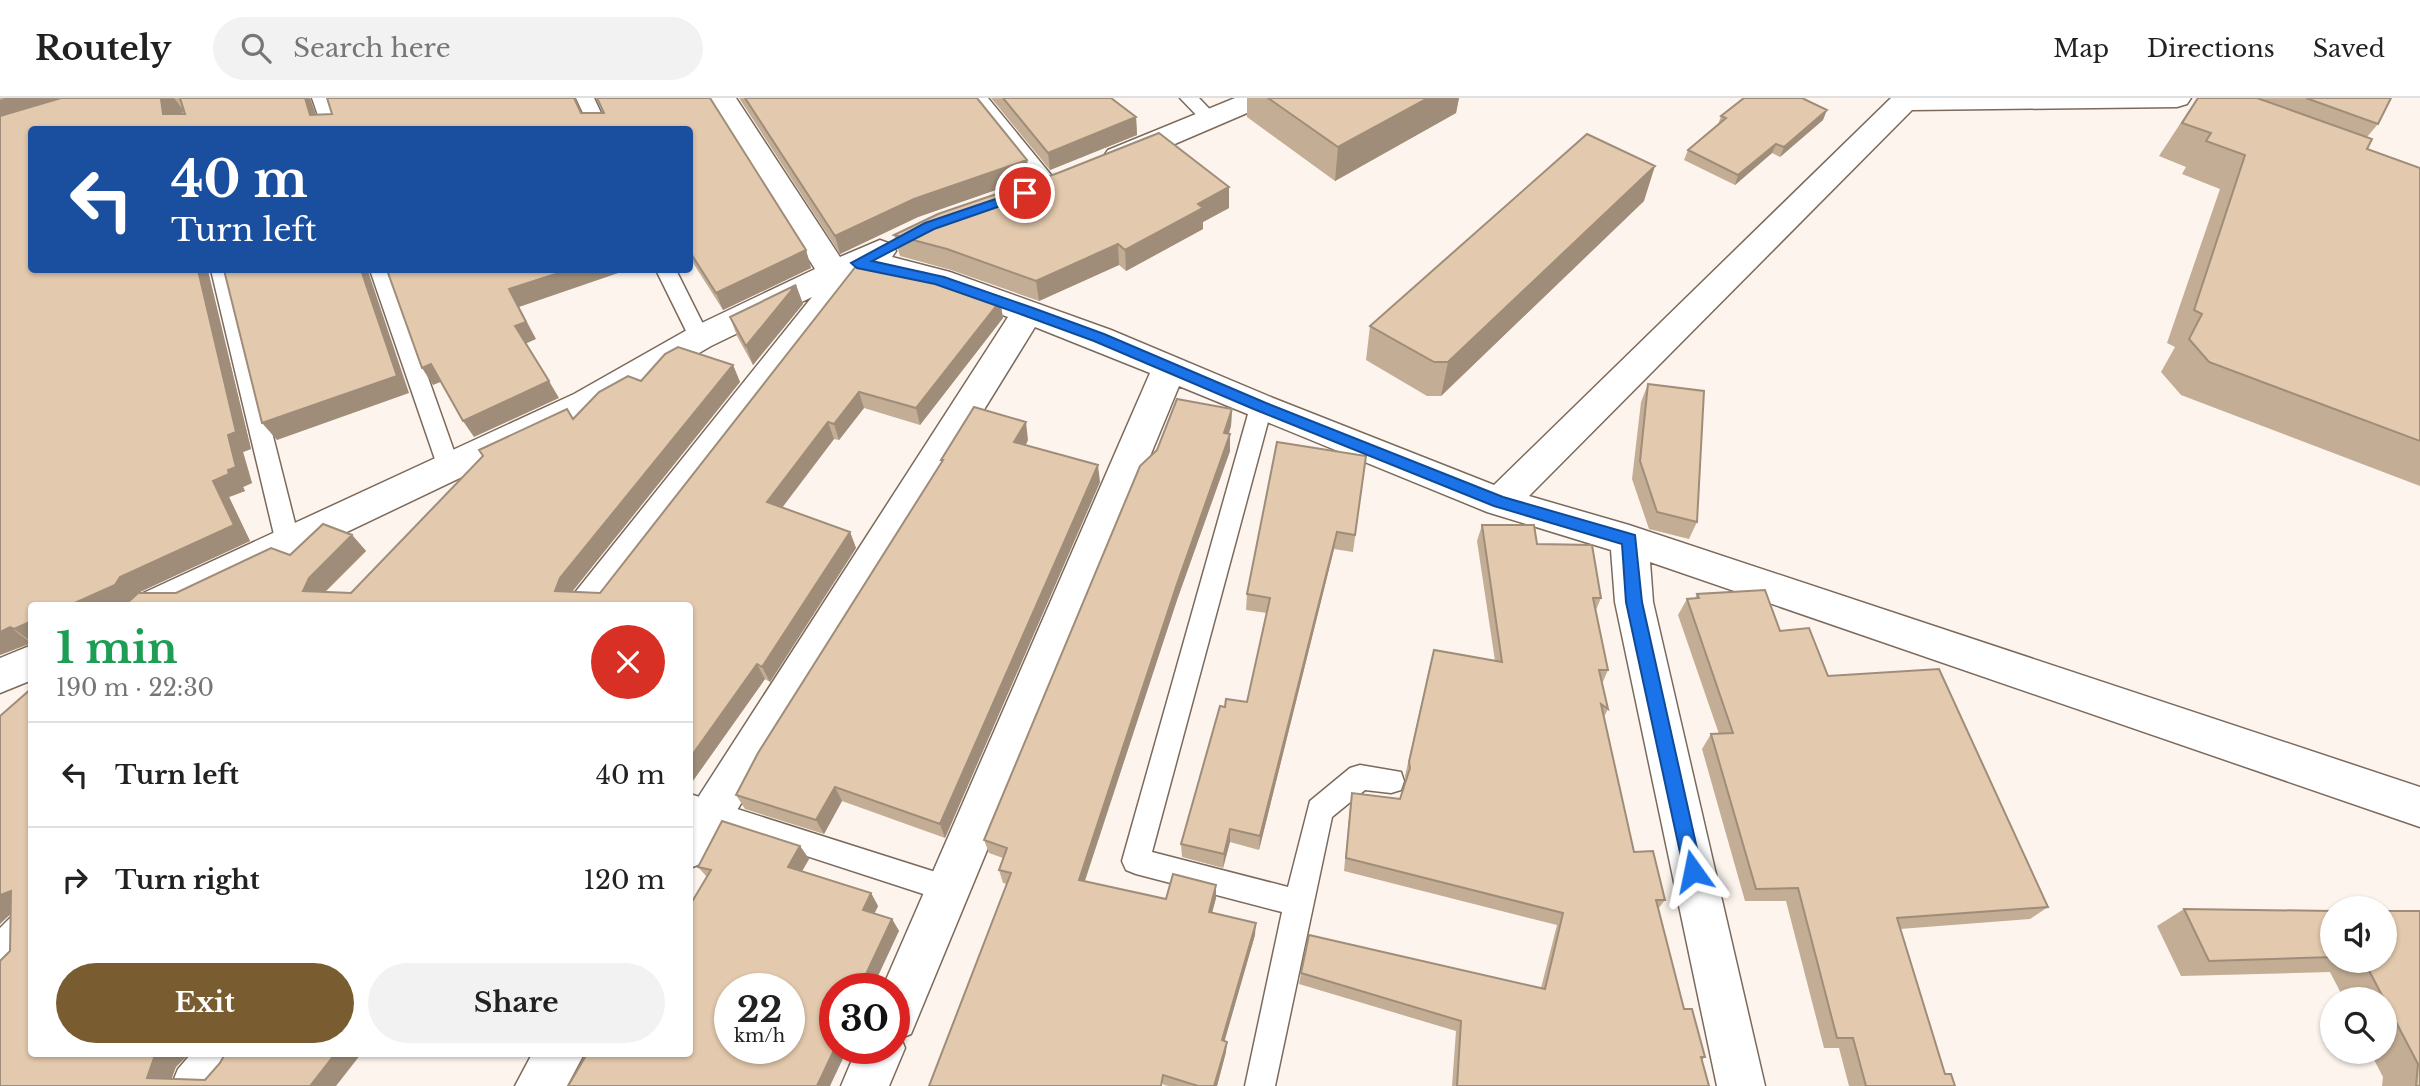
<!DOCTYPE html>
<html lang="en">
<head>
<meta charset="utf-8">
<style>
  body { margin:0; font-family:"Libre Baskerville",serif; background:#f2f2f2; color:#222; height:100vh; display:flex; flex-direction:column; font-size:26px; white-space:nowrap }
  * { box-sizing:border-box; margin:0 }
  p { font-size:23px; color:#767676 }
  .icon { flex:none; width:38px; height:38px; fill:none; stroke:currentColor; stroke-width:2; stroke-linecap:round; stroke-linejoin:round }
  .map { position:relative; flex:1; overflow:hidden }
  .sheet { position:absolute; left:28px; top:504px; width:665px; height:455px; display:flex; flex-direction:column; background:#fff; border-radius:7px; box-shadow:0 2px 5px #0004 }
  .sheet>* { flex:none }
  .banner { position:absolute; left:28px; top:28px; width:665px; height:147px; border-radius:7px; box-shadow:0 2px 5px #0004; background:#1a4fa0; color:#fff; overflow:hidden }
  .buttons { position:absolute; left:2320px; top:798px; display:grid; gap:14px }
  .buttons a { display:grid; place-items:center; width:77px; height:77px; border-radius:50%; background:#fff; box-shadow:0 2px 5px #0004; font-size:35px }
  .speed { position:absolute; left:714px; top:875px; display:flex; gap:14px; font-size:35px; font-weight:700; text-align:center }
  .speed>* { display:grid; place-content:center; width:91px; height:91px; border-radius:50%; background:#fff; box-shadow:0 2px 5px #0004; line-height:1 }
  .speed small { font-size:18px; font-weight:400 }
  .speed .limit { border:10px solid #d22; background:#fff; color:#111 }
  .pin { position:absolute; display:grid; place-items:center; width:60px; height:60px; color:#fff; margin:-30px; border:4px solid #fff; border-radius:50%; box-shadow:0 2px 7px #0007 }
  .me { position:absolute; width:77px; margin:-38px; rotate:348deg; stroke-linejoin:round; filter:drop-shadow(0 0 5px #0008) }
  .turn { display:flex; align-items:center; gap:24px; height:147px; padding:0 28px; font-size:32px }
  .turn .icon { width:91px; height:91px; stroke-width:2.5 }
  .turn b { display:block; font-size:49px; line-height:60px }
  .round { display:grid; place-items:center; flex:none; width:74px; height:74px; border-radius:37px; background:#f2f2f2 }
  .head { display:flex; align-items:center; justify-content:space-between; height:119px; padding:0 28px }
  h1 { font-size:42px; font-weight:800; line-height:52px; color:#1e9e55 }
  .primary-button { display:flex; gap:14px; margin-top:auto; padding:14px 28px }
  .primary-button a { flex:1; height:80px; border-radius:42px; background:#795c2f; color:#fff; font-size:28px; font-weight:800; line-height:80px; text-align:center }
  .primary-button a+a { background:#f2f2f2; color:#222 }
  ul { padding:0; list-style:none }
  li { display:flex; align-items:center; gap:21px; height:105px; padding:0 28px; border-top:2px solid #e0e0e0 }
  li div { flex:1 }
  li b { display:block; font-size:26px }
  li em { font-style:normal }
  header { display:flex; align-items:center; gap:42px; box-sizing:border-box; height:98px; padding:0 35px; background:#fff; border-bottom:2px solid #e0e0e0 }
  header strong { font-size:33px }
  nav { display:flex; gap:38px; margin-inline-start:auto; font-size:24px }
  .search { width:490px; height:63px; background:#f2f2f2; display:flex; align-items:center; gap:18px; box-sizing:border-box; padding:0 24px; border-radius:38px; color:#767676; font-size:26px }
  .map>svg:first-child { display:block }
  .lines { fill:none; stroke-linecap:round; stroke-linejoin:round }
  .service-casing { stroke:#7b6a5c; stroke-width:3 }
  .minor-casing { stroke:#7b6a5c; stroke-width:3 }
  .service { fill:#fff; fill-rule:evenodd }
  .minor { fill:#fff; fill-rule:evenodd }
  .wall { fill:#c3ad95 }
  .shaded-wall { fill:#9f8d79 }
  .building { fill:#e3c9ad; stroke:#9f8d79; stroke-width:2; fill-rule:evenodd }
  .route { fill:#1a73e8; stroke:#114b97; stroke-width:2 }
</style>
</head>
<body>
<header>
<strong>Routely</strong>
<div class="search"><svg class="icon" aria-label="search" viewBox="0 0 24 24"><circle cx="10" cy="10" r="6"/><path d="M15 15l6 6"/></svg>Search here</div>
<nav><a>Map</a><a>Directions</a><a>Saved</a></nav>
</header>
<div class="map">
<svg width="2420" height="988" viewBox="0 0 2420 988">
  <rect width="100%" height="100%" fill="#fcf4ed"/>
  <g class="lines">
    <defs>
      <path id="service" d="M 312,0 L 330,0 L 341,32 L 323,32 Z
        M 576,0 L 594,0 L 609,32 L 591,32 Z
        M 969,0 L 988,0 L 1056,83 L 1059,87 L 1056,91 L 1042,91 Z
        M 1180,0 L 1199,0 L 1220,22 L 1217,26 L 1205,26 Z
        M 211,172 L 231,172 L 300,445 L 296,452 L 288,455 L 280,452 L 276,445 Z
        M 370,172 L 390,172 L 460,370 L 457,376 L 449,379 L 441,376 L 438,370 Z
        M 656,172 L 676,172 L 710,240 L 706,245 L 699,248 L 692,245 Z
        M 1261,301 L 1269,303 L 1272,309 L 1152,754 L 1288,789 L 1310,703 L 1350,670 L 1360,667 L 1401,674 L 1404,683 L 1401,692 L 1391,695 L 1365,692 L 1332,719 L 1275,988 L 1245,988 L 1282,814 L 1136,776 L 1126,772 L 1122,763 L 1250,309 L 1253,303 Z
        M 690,696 L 948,778 L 958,781 L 962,791 L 958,801 L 948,804 L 690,720 Z"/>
      <path id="minor" d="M 708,0 L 736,0 L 840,159 L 880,142 L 891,146 L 896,153 L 892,159 L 950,174 L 1111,232 L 1273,300 L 1494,387 L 1891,0 L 2191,0 L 2187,6 L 2177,9 L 1912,12 L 1529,398 L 1629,427 L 2420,689 L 2420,729 L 1650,464 L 1653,504 L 1765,988 L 1717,988 L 1615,504 L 1611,452 L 1487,414 L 1179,288 L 911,936 L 901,940 L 905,950 L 889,988 L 841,988 L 857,950 L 894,950 L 894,891 L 882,891 L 1150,275 L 1035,229 L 705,764 L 690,770 L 690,712 L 1008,219 L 930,190 L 864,177 L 610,508 L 568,508 L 573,497 L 812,199 L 711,248 L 598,314 L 192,508 L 134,508 L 139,497 L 574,296 L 687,232 L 815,171 Z
        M 1235,0 L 1272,0 L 1268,6 L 1128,66 L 1118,68 L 1108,66 L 1103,59 L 1108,52 Z
        M 32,547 L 32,582 L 0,595 L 0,560 Z
        M 32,807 L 32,862 L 16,878 L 0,885 L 0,830 L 16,814 Z
        M 191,956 L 246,956 L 239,973 L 226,988 L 171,988 L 178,971 Z
        M 532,956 L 584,956 L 567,988 L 515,988 Z"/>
    </defs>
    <!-- service casing -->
    <use href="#service" class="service-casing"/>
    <!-- minor casing -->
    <use href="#minor" class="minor-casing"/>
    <!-- service -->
    <use href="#service" class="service"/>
    <!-- minor -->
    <use href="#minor" class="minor"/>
  </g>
  <!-- wall -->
  <path class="wall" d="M 0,0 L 310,0 L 316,16 L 332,16 L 327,0 L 575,0 L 581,15 L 604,15 L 597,0 L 710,0 L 806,152 L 811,170 L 723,212 L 690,160 L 690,32 L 32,32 L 32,172 L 209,172 L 208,173 L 251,351 L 243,354 L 252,385 L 243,389 L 245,393 L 229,399 L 250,443 L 137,495 L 176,495 L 271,450 L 290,457 L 323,426 L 352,437 L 366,453 L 325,494 L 351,495 L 483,358 L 479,352 L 567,311 L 573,321 L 599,294 L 628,278 L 641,283 L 665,256 L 678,249 L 733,267 L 740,284 L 572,494 L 600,495 L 860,163 L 925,175 L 1000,203 L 1003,220 L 920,327 L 864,310 L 839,342 L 834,341 L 782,410 L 850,434 L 856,450 L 770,584 L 765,581 L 690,687 L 690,508 L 124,508 L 125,506 L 123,508 L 32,508 L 32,545 L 0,557 Z
    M 739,0 L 977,0 L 1027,62 L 1030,80 L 918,119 L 840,156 Z
    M 991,0 L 1111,0 L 1136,19 L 1137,37 L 1050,72 Z
    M 1247,0 L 1459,0 L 1456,15 L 1335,83 L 1247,19 Z
    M 2197,0 L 2391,0 L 2378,26 L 2367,39 L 2367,51 L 2420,70 L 2420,388 L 2181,297 L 2161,274 L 2175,249 L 2167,245 L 2220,91 L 2182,76 L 2186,69 L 2159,58 Z
    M 1721,18 L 1823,22 L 1780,59 L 1772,55 L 1735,87 L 1684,62 L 1688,52 L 1718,27 Z
    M 1644,103 L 1441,298 L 1427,298 L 1366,262 L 1370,228 Z
    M 1229,110 L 1203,124 L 1203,131 L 1126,173 L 1119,167 L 1039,203 L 951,172 L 900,158 L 894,137 Z
    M 796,187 L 803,206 L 753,267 L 737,238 L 730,219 Z
    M 1648,286 L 1697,424 L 1689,441 L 1649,431 L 1632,381 L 1641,304 Z
    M 1232,311 L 1231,328 L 1229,336 L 1230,336 L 1230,353 L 1177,502 L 1085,783 L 1166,801 L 1216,787 L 1216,800 L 1212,815 L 1255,837 L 1224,943 L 1226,954 L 1217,988 L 1169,988 L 1164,987 L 1007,786 L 1003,785 L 999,772 L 1003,760 L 989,755 L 984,742 Z
    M 1028,342 L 1026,347 L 1100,384 L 945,740 L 842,703 L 824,736 L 745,711 L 736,697 L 942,365 L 941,362 Z
    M 1366,358 L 1353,454 L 1334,451 L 1259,752 L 1230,744 L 1223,770 L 1182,759 L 1181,746 L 1225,609 L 1247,604 L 1267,515 L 1246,512 L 1247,496 Z
    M 1482,427 L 1537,446 L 1601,500 L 1596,512 L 1608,572 L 1602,586 L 1608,611 L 1604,619 L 1634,754 L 1665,802 L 1658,811 L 1684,911 L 1705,959 L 1702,962 L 1709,988 L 1452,988 L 1456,933 L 1299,886 L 1301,875 L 1541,890 L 1557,827 L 1344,773 L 1350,709 L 1352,695 L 1400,701 L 1406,682 L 1405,678 L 1430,567 L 1495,563 L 1477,443 Z
    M 1697,496 L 1780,533 L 1828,578 L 2048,809 L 2030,821 L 1900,831 L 1945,976 L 1955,988 L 1849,988 L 1839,950 L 1824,950 L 1786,803 L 1745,803 L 1702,651 L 1711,636 L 1719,636 L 1678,517 L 1687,501 L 1695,500 Z
    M 800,748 L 809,761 L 802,773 L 871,795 L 878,808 L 874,816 L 892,821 L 899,833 L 690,956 L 707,779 L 698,769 Z
    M 2184,811 L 2333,813 L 2333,863 L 2385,863 L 2420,813 L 2420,988 L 2382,988 L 2383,979 L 2370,954 L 2385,954 L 2385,901 L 2344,901 L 2330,874 L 2181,878 L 2157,828 Z"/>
  <!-- shaded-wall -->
  <path class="shaded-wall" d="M 5,0 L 77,0 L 0,24 L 0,2 Z
    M 163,0 L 174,0 L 184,13 L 175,19 L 163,16 L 161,1 Z
    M 305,0 L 310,0 L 321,32 L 310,17 Z
    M 1428,0 L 1459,0 L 1456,15 L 1335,83 L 1338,49 Z
    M 1827,12 L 1823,22 L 1780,59 L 1784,49 Z
    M 1136,19 L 1137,37 L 1050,72 L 1048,55 Z
    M 1776,46 L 1772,55 L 1735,87 L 1738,77 Z
    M 1027,62 L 1030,80 L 918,119 L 840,156 L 835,138 L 914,101 Z
    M 1655,68 L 1644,103 L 1441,298 L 1448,264 Z
    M 1229,89 L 1229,110 L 1203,124 L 1203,131 L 1126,173 L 1125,152 L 1198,106 Z
    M 1118,146 L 1119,167 L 1039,203 L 1036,183 Z
    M 806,152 L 811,170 L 723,212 L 716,195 Z
    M 198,172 L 209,172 L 208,173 L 251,351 L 243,354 L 252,385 L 243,389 L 245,393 L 229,399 L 250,443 L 138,495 L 133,503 L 123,508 L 68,508 L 120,479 L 213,383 L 228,372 L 228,337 Z
    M 361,172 L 368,172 L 368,173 L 409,295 L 277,342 L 262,325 Z
    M 568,172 L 627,172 L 519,209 L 536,241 L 525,246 L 515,228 L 509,191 Z
    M 796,187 L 803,206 L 753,267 L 746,248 Z
    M 1000,203 L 1003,220 L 920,327 L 916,310 Z
    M 431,266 L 443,283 L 433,287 L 422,270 Z
    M 733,267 L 740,284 L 571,495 L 555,493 L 560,480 Z
    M 549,283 L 559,300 L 474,339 L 463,323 Z
    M 859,294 L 864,310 L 839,342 L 834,326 Z
    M 1232,311 L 1231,328 L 1223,352 L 1224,335 Z
    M 828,324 L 834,341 L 774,420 L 767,404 Z
    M 1026,324 L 1028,342 L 1017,361 L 1014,344 Z
    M 1230,336 L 1230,353 L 1177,502 L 1081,794 L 1079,782 L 1177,486 Z
    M 1098,367 L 1100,384 L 945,740 L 940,726 Z
    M 850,434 L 856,450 L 770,584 L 762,569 Z
    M 1337,434 L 1334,451 L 1259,752 L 1260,738 Z
    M 352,437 L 366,453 L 324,495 L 303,493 L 309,480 Z
    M 32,523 L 32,544 L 14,531 Z
    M 10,529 L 31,545 L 0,557 L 0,534 Z
    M 757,566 L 765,581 L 690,687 L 690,660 Z
    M 835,689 L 842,703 L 824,736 L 816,722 Z
    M 1230,731 L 1230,744 L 1223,770 L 1224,756 Z
    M 800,748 L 809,761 L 797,782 L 788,769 Z
    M 1216,787 L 1216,800 L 1209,826 L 1209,814 Z
    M 11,793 L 15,812 L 0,826 L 0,797 Z
    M 871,795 L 878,808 L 870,825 L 863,812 Z
    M 892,821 L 899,833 L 872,891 L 859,891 Z
    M 1256,825 L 1255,837 L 1222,952 L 1222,942 Z
    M 1227,944 L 1226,954 L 1217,988 L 1214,988 Z
    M 835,950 L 848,950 L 830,988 L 817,988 Z
    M 158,956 L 189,956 L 176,969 L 169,988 L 147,980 L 154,960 Z
    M 335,956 L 361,956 L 336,988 L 310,988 Z"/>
  <!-- building -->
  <path class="building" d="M 61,0 L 163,0 L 161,1 L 163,16 L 185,16 L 180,0 L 305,0 L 310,17 L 332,16 L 327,0 L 574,0 L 581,15 L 604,15 L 597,0 L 710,0 L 806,152 L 716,195 L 690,154 L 690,32 L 32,32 L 32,172 L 198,172 L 236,334 L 228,337 L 236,369 L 228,372 L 229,376 L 213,383 L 234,427 L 120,479 L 115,487 L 68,508 L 32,508 L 32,523 L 14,531 L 10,529 L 0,534 L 0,18 Z
    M 745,0 L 977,0 L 1027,62 L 914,101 L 835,138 Z
    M 1003,0 L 1111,0 L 1136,19 L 1048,55 Z
    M 1268,0 L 1428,0 L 1338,49 Z
    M 1744,0 L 1802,0 L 1827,12 L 1784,49 L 1776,46 L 1738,77 L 1688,52 L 1726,20 L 1721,18 Z
    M 2198,0 L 2257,0 L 2372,41 L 2367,51 L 2420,70 L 2420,343 L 2209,264 L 2189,241 L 2202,216 L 2194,212 L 2245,57 L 2206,43 L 2211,35 L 2182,25 Z
    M 2306,0 L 2391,0 L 2378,26 Z
    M 1159,35 L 1229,89 L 1198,106 L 1203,110 L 1125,152 L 1118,146 L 1036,183 L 947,151 L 894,137 L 938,116 L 1058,75 Z
    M 1587,36 L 1655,68 L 1448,264 L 1434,264 L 1370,228 Z
    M 860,163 L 925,175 L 1000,203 L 916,310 L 859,294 L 834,326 L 828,324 L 767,404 L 850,434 L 762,569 L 757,566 L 690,660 L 690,508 L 124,508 L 138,495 L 176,495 L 271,450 L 290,457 L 323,426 L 352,437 L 309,480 L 303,493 L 351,495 L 483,358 L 479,352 L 567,311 L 573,321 L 599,294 L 628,278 L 641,283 L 665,256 L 678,249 L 733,267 L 560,480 L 555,493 L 600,495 Z
    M 224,172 L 361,172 L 397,278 L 262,325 Z
    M 387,172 L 568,172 L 509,191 L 526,224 L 515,228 L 549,283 L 463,323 L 431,266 L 422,270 Z
    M 796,187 L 746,248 L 730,219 Z
    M 1648,286 L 1704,293 L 1697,424 L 1657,414 L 1640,363 Z
    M 1177,301 L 1232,311 L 1224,335 L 1230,336 L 1177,486 L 1079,782 L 1166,801 L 1173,776 L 1216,787 L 1209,814 L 1256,825 L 1222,942 L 1227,944 L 1214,988 L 1198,988 L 1163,977 L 1161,988 L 929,988 L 1011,775 L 999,772 L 1007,750 L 984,742 L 1140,368 L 1157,352 Z
    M 974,309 L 1026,324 L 1014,344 L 1098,367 L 940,726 L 835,689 L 816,722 L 736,697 L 758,655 L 943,362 L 941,362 Z
    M 1277,344 L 1366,358 L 1355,437 L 1337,434 L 1260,738 L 1230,731 L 1224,756 L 1181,746 L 1220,608 L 1225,609 L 1226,601 L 1247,604 L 1270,500 L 1247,496 Z
    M 1482,427 L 1534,427 L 1537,446 L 1592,447 L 1601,500 L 1593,500 L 1608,572 L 1599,572 L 1608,611 L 1601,606 L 1634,754 L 1653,753 L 1665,802 L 1656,802 L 1684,911 L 1692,911 L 1705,959 L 1701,959 L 1709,988 L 1457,988 L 1461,923 L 1301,875 L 1309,837 L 1545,891 L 1563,815 L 1346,760 L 1352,695 L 1400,701 L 1410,670 L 1409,664 L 1434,552 L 1502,564 Z
    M 1765,492 L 1780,533 L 1809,530 L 1828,578 L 1939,571 L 2048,809 L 1897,820 L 1945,976 L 1951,976 L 1955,988 L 1866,988 L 1853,940 L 1837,940 L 1798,790 L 1756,791 L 1711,636 L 1733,635 L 1687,501 L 1699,500 L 1697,496 Z
    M 32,590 L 32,956 L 158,956 L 154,960 L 147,980 L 205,982 L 220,965 L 225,956 L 335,956 L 310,988 L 0,988 L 0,863 L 10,853 L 11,793 L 0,797 L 0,618 Z
    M 722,723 L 800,748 L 788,769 L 871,795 L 863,812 L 892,821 L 859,891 L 835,891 L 835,950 L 817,988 L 568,988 L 587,956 L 690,956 L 690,807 L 711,772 L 698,769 ZM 730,891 L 789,891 L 789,950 L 730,950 Z
    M 2184,811 L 2333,813 L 2333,859 L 2209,863 Z
    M 2385,813 L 2420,813 L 2420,988 L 2416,988 L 2418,966 L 2364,863 L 2385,863 Z"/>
  <!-- route -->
  <path class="route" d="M 1025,91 L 1029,92 L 1029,98 L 934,131 L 872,163 L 944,179 L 1033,210 L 1104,236 L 1266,305 L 1503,399 L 1635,437 L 1642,504 L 1702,773 L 1700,779 L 1693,782 L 1687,779 L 1684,773 L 1626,504 L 1622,446 L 1494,408 L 1256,312 L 1094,243 L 1023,217 L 935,186 L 857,170 L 851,165 L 925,125 Z"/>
</svg>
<div class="buttons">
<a><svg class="icon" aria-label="sound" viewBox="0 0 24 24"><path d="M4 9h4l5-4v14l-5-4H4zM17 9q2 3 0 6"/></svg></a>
<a><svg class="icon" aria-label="search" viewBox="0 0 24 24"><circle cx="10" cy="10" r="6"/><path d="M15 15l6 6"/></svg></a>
</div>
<div class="speed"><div>22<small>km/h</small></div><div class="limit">30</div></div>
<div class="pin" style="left:1025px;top:95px;background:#d93025"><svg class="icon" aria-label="arrive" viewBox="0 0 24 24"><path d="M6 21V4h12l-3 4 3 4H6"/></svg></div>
<svg class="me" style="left:1693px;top:773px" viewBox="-20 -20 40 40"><path d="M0-17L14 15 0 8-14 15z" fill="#1a73e8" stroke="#fff" stroke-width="4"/></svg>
<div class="banner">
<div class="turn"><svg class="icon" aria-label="left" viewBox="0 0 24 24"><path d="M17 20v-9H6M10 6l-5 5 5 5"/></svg><div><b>40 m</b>Turn left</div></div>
</div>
<section class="sheet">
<div class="head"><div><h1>1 min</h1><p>190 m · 22:30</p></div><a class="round" style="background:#d93025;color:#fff"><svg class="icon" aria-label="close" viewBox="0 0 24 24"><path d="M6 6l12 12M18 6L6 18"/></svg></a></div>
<ul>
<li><svg class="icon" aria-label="left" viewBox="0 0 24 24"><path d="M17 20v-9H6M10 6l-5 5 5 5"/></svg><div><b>Turn left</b></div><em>40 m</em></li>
<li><svg class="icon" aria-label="right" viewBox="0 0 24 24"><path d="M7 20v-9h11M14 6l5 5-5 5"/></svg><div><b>Turn right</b></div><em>120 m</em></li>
</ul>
<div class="primary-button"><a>Exit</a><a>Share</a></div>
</section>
</div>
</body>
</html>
